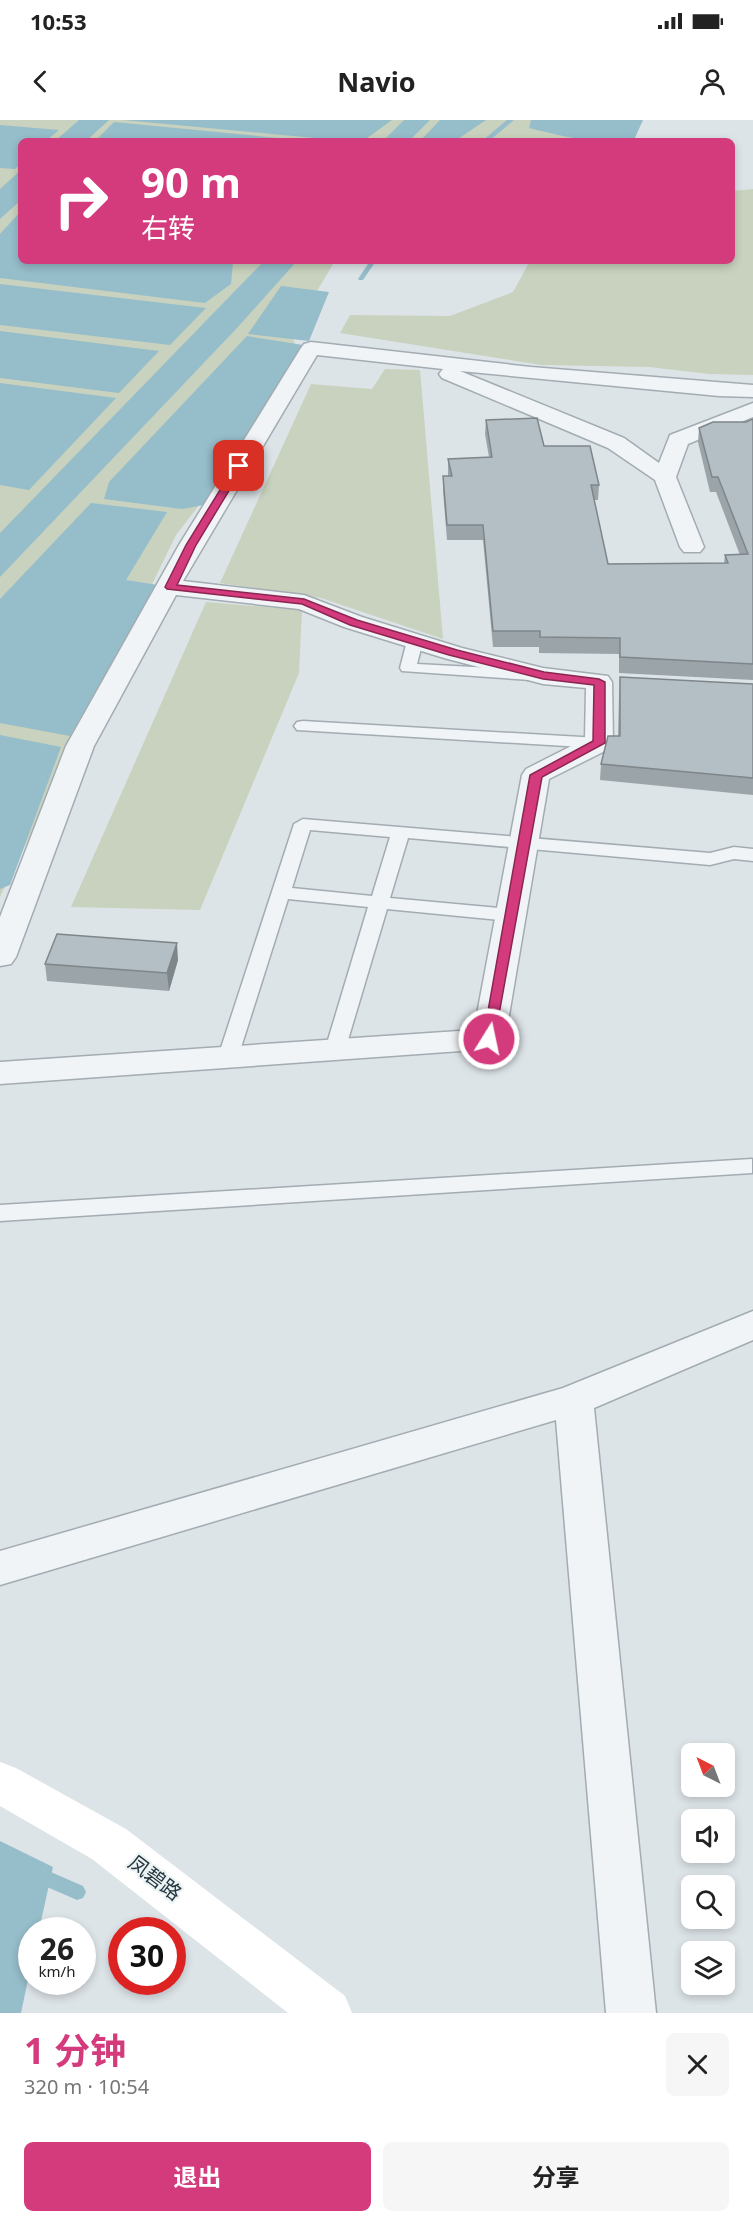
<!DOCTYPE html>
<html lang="zh">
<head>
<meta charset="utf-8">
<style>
  body { margin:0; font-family:"Noto Sans","Noto Sans SC",sans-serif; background:#f6f6f6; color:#222; height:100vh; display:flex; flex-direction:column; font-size:22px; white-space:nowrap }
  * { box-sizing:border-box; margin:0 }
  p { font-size:20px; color:#767676 }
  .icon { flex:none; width:33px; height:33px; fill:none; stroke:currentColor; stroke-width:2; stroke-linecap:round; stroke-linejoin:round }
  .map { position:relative; height:1893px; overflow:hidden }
  .panel { display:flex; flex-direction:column; background:#fff; flex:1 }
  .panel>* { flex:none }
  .banner { position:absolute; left:18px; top:18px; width:717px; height:126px; border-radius:9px; box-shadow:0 3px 9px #0003; background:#d43b7c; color:#fff; overflow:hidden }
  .needle { width:39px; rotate:318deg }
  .fabs { position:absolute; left:681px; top:1623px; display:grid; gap:12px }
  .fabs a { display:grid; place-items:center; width:54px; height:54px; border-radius:9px; background:#fff; box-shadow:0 3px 9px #0003; font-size:30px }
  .speed { position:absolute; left:18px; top:1797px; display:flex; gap:12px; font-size:30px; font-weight:700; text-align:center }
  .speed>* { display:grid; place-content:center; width:78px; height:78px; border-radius:50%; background:#fff; box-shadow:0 3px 9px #0003; line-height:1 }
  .speed small { font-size:15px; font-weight:400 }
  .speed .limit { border:9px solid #d22; background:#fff; color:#111 }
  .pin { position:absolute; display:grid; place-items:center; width:51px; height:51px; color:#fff; margin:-26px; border-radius:12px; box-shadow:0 3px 9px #0006 }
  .me { position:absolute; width:66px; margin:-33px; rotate:10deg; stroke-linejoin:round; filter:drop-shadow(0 0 4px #0008) }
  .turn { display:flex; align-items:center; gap:21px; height:126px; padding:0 24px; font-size:27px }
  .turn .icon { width:78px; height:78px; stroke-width:2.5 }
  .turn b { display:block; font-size:42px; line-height:51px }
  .round { display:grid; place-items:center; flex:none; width:63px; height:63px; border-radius:9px; background:#f6f6f6 }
  .head { display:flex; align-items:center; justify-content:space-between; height:102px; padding:0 24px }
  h1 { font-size:36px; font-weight:700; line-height:45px; color:#d43b7c }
  .action { display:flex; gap:12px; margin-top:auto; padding:12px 24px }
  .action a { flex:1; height:69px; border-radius:9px; background:#d43b7c; color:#fff; font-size:24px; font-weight:700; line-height:69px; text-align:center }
  .action a+a { background:#f6f6f6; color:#222 }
  .status { display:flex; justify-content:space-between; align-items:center; height:42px; padding:0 30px; background:#fff; direction:ltr }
  .status svg { height:16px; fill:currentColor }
  header { display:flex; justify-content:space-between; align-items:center; height:78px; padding:0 24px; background:#fff; font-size:27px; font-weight:700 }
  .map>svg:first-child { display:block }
  .green { fill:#c8d2be }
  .water { fill:#96bdca }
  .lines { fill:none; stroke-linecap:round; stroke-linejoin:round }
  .stream { fill:#96bdca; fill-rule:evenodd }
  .service-casing { stroke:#a2acb2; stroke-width:3 }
  .minor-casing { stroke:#a2acb2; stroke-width:3 }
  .service { fill:#f0f4f6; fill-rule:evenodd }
  .minor { fill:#f0f4f6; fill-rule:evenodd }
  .secondary { fill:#fff; fill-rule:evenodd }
  .wall { fill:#9ba4a9 }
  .shaded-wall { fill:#7e868a }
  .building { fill:#b4bfc5; stroke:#7e868a; stroke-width:1.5 }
  .route { fill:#d43b7c; stroke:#8a2651; stroke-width:1.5 }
  .labels { text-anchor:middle; stroke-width:4.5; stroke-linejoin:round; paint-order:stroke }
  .near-street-label { font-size:20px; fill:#26363f; stroke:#ecf3f5 }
</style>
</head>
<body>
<div class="status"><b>10:53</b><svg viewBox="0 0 49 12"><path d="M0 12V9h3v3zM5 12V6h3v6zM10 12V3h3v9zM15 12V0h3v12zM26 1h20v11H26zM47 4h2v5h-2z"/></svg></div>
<header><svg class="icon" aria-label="back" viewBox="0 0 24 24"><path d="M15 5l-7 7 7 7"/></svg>Navio<svg class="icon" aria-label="person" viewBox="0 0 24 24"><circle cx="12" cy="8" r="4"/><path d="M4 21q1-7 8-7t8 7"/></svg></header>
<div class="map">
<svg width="753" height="1893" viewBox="0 0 753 1893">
  <rect width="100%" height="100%" fill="#dde4e8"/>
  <!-- green -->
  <path class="green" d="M 0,0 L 638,0 L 629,21 L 21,21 L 21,141 L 335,141 L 291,214 L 305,248 L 176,415 L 0,777 Z
    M 753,69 L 753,255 L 709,254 L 649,247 L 541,245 L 340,213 L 350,195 L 450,196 L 513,172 L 530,141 L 732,141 L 732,71 Z
    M 385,249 L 420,250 L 443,519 L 321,478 L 220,463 L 311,264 L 372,269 Z
    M 206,482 L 302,490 L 299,553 L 200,790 L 71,787 Z"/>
  <!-- water -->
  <path class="water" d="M 79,0 L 109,0 L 86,21 L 55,21 Z
    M 123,0 L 392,0 L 363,21 L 346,21 Z
    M 404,0 L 430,0 L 409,21 L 383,21 Z
    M 440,0 L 486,0 L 455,21 L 420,21 Z
    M 531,0 L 643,0 L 634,20 C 600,26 562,16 529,8 Z
    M 114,2 L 309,21 L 95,21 Z
    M 0,5 L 59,10 L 46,21 L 21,21 L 21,44 L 15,49 L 0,48 Z
    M 21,50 L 21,80 L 0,99 L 0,69 Z
    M 21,91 L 21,141 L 236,141 L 233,143 L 231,164 L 205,183 L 0,158 L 0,114 Z
    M 264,141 L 297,141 L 237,208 L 0,457 L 0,413 Z
    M 0,164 L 206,188 L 170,225 L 0,205 Z
    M 281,166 L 329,172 L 309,221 L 248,214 Z
    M 0,211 L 159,231 L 119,273 L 0,258 Z
    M 247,216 L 303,225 L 204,385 L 182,389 L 104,379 L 109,362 Z
    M 0,263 L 116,278 L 29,370 L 0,365 Z
    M 91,383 L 167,392 L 126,460 L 158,465 L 70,616 L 0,603 L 0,479 Z
    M 0,615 L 61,627 L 10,765 L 0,769 Z
    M 0,1721 L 53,1747 L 39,1810 L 32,1810 L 31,1845 L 21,1893 L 0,1893 Z"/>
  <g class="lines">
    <!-- stream -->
    <path class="stream" d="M 507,0 L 514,0 L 489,21 L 482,21 Z
      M 370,141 L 376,141 L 363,160 L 359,160 L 358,159 Z
      M 37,1746 L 83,1766 L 86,1772 L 83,1778 L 77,1780 L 31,1760 L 28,1754 L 31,1748 Z"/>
    <defs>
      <path id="service" d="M 415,516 L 423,521 L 417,544 L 531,550 L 539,555 L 531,560 L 402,551 L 400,548 L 407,521 Z
        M 303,601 L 599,618 L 608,623 L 599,628 L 297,610 L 294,606 L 297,602 Z
        M 303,699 L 710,733 L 734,727 L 753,729 L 753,741 L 734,739 L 710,745 L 408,718 L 390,778 L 511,789 L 518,791 L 521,795 L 518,799 L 511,801 L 387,789 L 345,930 L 342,935 L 328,935 L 325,930 L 368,787 L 288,779 L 238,937 L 235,942 L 221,942 L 218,937 L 294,704 ZM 310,710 L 390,717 L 372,776 L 292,768 Z
        M 752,1039 L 752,1053 L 0,1101 L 0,1085 Z"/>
      <path id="minor" d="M 311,222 L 531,247 L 753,265 L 753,277 L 719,276 L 460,251 L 624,318 L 659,343 L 670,315 L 753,283 L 753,297 L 688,324 L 676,357 L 704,427 L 700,432 L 684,432 L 680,427 L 655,360 L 608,328 L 442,258 L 439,254 L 443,249 L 317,235 L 183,461 L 304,475 L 362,497 L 462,528 L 543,548 L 608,556 L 612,562 L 613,623 L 609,629 L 549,659 L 505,919 L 500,926 L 489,929 L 0,964 L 0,942 L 474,910 L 522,655 L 526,649 L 585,619 L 586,568 L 543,564 L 444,538 L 344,507 L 299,489 L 176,475 L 94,626 L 16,837 L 11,844 L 0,846 L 0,797 L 66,626 L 179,425 L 301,228 L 304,224 Z
        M 753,1191 L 753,1220 L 594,1288 L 656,1893 L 606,1893 L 556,1300 L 0,1465 L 0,1431 L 563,1268 Z"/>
    </defs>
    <!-- service casing -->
    <use href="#service" class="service-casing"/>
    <!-- minor casing -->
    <use href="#minor" class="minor-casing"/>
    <!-- service -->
    <use href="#service" class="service"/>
    <!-- minor -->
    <use href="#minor" class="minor"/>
    <!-- secondary -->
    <path class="secondary" d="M 0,1642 L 16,1648 L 126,1709 L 345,1876 L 352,1893 L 288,1893 L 92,1739 L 0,1686 Z"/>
  </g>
  <!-- wall -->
  <path class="wall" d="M 753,299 L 753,560 L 619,553 L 619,534 L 539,533 L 539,527 L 493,527 L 483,420 L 447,420 L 443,371 L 443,356 L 448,356 L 448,339 L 489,337 L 485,314 L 486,300 L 544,326 L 599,365 L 598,380 L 594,380 L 608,444 L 724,443 L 725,435 L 740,435 L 716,372 L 710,372 L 698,322 L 699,308 L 746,302 Z
    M 620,557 L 753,564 L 753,675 L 600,660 L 601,644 L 618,616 L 619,574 Z
    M 178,840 L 169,871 L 47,861 L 45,844 Z"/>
  <!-- shaded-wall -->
  <path class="shaded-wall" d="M 177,823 L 178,840 L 169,871 L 167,853 Z"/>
  <!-- building -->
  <path class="building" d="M 537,298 L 544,326 L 590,326 L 599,365 L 591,365 L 608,444 L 728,443 L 725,435 L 748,434 L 718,357 L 712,357 L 699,308 L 713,302 L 746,302 L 753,299 L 753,544 L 620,537 L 620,518 L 540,517 L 540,511 L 493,511 L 483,405 L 447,405 L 443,356 L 452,356 L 448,339 L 492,337 L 486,300 Z
    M 620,557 L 753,564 L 753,658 L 601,644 L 608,616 L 620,616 Z
    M 57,814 L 177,823 L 167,853 L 45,844 Z"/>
  <!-- route -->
  <path class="route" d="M 236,344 L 244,346 L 196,425 L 177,465 L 304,479 L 357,500 L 457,530 L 544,552 L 599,559 L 605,562 L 605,623 L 542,657 L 494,922 L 485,922 L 483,919 L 530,655 L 593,621 L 594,565 L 543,559 L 449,535 L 350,505 L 302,484 L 167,469 L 165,467 L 186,425 Z"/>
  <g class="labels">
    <!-- near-street labels -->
    <g class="near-street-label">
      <text transform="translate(155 1758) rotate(37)" y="7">凤碧路</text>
    </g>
  </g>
</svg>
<div class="fabs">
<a><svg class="needle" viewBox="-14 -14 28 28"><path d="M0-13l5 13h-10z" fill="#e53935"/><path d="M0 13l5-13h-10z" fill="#767676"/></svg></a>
<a><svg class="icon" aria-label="sound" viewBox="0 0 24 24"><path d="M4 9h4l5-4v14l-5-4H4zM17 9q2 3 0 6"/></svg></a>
<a><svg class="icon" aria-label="search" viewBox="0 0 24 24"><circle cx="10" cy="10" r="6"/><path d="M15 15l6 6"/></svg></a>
<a><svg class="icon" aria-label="layers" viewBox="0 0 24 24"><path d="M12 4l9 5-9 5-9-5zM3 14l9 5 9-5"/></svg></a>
</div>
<div class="speed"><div>26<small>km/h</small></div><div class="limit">30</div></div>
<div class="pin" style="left:239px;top:346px;background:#d93025"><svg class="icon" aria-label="arrive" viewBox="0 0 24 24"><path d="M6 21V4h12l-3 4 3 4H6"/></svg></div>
<svg class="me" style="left:489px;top:919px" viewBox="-20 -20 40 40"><circle r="17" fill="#d43b7c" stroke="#fff" stroke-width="3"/><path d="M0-11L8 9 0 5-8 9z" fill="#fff"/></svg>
<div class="banner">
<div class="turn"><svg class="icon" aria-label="right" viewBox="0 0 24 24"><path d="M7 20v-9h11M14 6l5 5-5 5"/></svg><div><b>90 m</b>右转</div></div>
</div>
</div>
<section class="panel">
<div class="head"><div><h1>1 分钟</h1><p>320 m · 10:54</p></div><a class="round"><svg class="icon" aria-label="close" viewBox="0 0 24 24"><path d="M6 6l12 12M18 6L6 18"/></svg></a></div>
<div class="action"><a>退出</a><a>分享</a></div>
</section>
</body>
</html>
